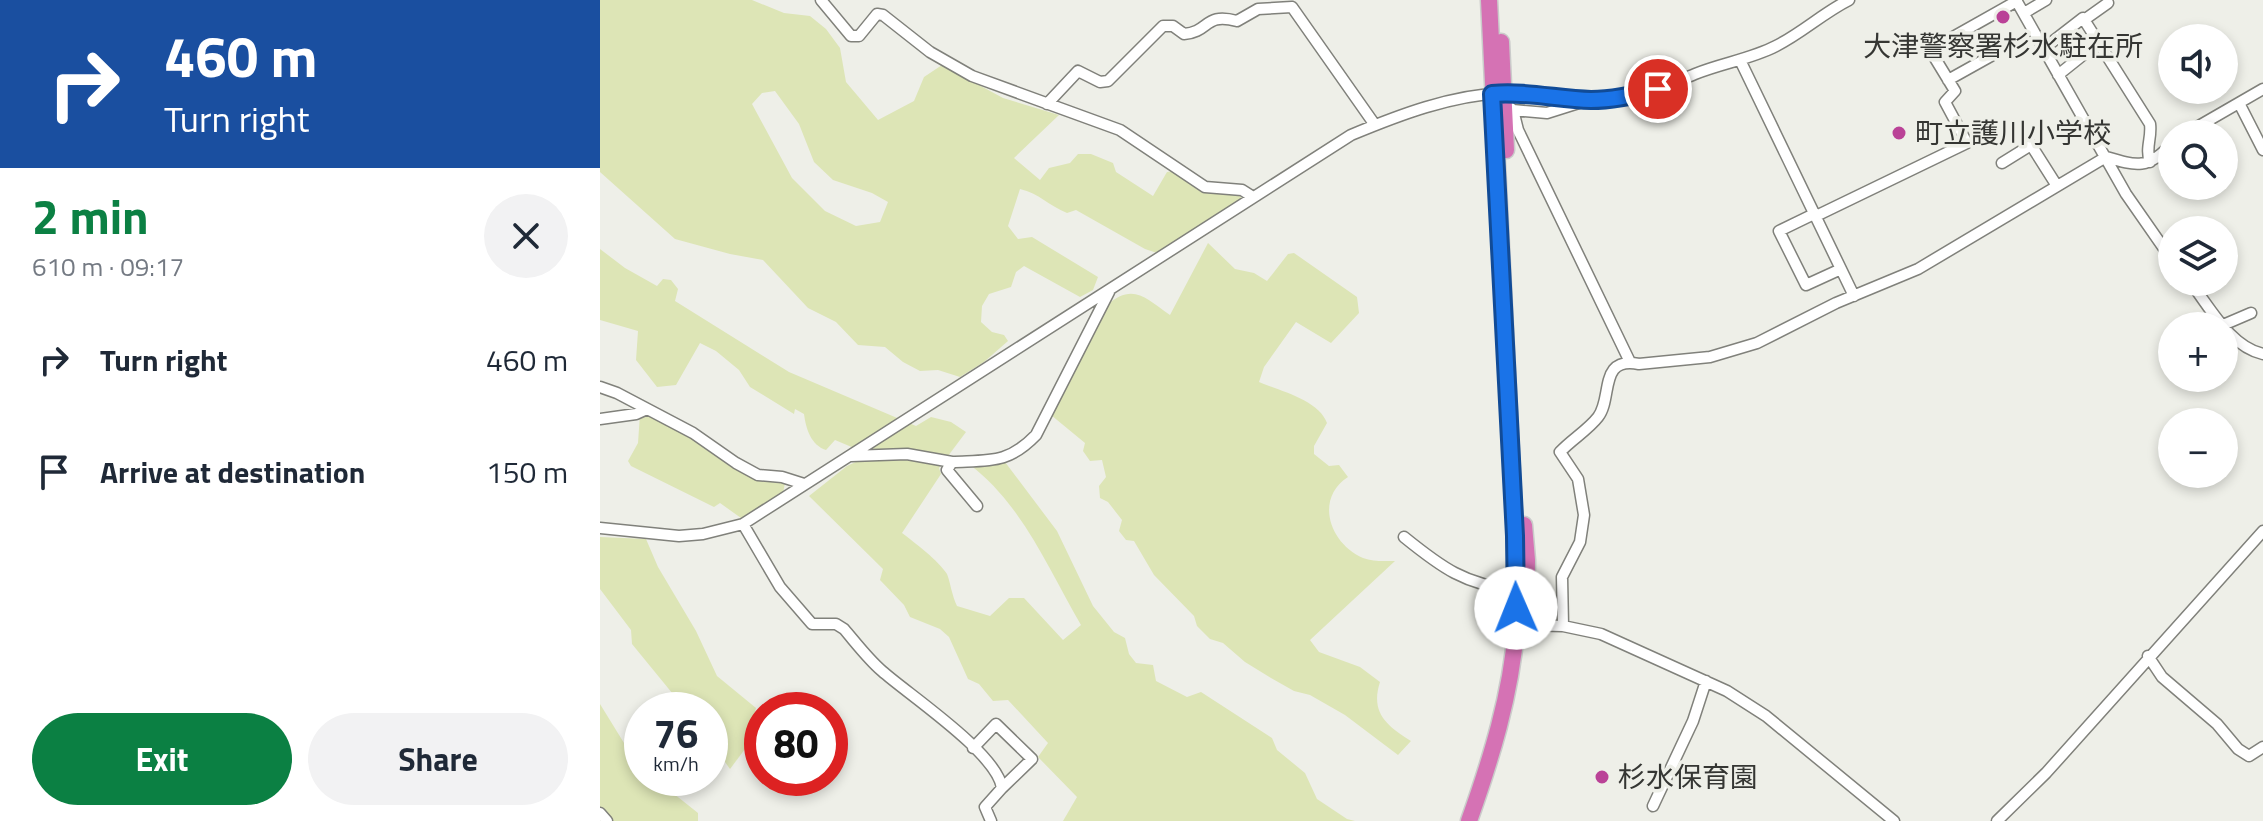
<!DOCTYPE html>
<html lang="en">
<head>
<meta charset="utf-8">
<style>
  body { margin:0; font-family:"Titillium Web","Noto Sans JP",sans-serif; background:#f2f2f3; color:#1f2937; height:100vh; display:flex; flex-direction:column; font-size:30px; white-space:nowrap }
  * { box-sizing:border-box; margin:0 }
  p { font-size:26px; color:#747a83 }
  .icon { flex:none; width:44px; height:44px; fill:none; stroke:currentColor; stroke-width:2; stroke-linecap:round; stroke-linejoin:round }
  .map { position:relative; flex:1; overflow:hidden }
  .drawer { display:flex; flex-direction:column; background:#fff; width:600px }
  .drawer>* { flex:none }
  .guide { background:#1a4fa0; color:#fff; overflow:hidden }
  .fabs { position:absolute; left:1558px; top:24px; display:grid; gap:16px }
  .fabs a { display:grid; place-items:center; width:80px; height:80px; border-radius:50%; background:#fff; box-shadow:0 4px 12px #0003; font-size:40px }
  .speed { position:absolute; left:24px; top:692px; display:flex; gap:16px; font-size:40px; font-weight:700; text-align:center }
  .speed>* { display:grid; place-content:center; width:104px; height:104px; border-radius:50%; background:#fff; box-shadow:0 4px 12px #0003; line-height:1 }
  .speed small { font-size:20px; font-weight:400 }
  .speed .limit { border:12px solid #d22; background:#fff; color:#111 }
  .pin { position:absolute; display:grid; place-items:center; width:68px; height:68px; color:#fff; margin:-34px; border:4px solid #fff; border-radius:50%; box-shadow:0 2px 8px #0007 }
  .me { position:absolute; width:88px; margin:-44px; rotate:359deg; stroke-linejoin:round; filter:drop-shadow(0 0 6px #0008) }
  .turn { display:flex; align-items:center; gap:28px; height:168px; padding:0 32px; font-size:36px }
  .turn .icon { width:104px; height:104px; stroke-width:2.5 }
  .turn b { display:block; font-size:56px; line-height:68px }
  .round { display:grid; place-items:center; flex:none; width:84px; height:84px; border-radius:42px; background:#f2f2f3 }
  .summary { display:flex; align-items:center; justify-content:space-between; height:136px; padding:0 32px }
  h1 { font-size:48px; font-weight:700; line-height:60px; color:#0b8043 }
  .primary-button { display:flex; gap:16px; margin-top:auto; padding:16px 32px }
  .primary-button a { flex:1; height:92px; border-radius:48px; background:#0b8043; color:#fff; font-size:32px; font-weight:700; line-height:92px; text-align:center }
  .primary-button a+a { background:#f2f2f3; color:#1f2937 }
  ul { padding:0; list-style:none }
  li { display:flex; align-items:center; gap:24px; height:112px; padding:0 32px }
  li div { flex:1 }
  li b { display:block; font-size:30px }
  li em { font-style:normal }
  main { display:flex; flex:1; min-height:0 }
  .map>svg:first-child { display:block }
  .green { fill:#dde5b6; fill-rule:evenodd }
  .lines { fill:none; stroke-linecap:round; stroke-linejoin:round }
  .minor-casing { stroke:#80817b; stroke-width:13 }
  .highway-casing { stroke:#cacbca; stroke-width:19 }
  .minor { stroke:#fff; stroke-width:10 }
  .highway { stroke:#d572b4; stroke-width:16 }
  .route-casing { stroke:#114b97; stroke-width:20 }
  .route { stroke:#1a73e8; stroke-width:14 }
  .poi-dot { fill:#ba4297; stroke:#eeefe8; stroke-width:3 }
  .labels { text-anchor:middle; stroke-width:7; stroke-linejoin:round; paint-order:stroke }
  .poi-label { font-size:28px; fill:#353633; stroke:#eeefe8; text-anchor:start }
</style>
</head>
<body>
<main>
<section class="drawer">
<div class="guide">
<div class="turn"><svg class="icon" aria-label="right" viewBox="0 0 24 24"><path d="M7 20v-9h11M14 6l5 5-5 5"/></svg><div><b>460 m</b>Turn right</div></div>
</div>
<div class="summary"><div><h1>2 min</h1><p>610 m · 09:17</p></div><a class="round"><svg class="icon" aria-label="close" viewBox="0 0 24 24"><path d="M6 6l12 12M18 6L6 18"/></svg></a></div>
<ul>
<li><svg class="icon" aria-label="right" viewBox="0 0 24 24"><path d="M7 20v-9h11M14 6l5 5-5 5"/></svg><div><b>Turn right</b></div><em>460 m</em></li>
<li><svg class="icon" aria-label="arrive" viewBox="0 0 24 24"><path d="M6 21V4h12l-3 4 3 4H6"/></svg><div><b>Arrive at destination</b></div><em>150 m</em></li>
</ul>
<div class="primary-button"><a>Exit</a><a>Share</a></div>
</section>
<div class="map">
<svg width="1663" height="821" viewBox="0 0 1663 821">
  <rect width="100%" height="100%" fill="#eeefe8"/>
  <!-- green -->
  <path class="green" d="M 0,0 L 152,0 L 184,13 L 210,16 L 226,29 L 240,48 L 246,82 L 278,120 L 314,101 L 324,77 L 342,65 L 403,98 L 459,115 L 414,158 L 440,180 L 449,168 L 470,163 L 478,154 L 491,154 L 513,163 L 516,172 L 553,196 L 567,172 L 574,171 L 637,194 L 643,199 L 557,253 L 545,249 L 476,210 L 467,213 C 449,206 439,193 420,189 L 408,226 L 418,239 L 432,237 L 498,277 L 493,290 L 480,297 L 424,266 L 416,272 L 411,287 L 389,294 L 382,306 L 381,322 L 392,332 L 404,335 L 408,341 L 384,362 L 360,377 L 338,370 L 320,371 L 303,362 L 285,347 L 258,345 L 236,322 L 208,308 L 163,260 L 130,254 L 75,239 L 0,172 ZM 175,91 L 199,124 L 214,162 L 233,180 L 272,193 L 288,202 L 280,222 L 256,226 L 225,211 L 192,178 L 152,104 L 162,93 Z
    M 608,243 L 635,269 L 654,273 L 667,281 L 688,254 L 694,253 L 757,297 L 759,313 L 731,343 L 696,322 L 664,367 L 659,382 C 680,391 719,400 727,423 L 714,446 L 714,454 L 729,466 L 739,465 L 748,477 C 714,499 730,544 763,558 C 773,562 785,561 795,561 L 710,640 L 719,652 L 760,667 L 780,682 C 770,713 787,726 811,741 L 798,755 L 745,715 L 710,695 L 694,691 L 671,678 L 645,662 L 623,643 L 610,639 L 597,626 L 594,616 L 554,575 L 534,541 L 526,540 L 519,531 L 522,520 L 508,502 L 500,498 L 499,486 L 506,477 L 502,460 L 490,461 L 483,451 L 485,443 L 451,415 L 506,306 C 533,282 545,298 570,315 Z
    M 0,249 L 25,268 L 57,286 L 63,279 L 71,280 L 78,289 L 75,301 L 189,372 L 316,426 L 331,417 L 351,422 L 366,432 L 339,468 L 341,474 L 302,533 C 314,542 339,561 347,574 C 350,581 352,596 357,606 L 390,616 L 409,598 L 424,598 L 463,640 L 481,625 C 449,570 422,504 370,465 L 405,462 L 457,531 L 493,606 L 514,632 L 525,638 L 529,654 L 536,663 L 553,665 L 556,681 L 587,697 L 601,692 L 672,738 L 677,750 L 705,773 L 717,799 L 747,819 L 755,821 L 463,821 L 477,797 L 438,757 L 448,743 L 408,700 L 393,701 L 379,684 L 368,679 L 349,637 L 340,629 L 310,617 L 304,605 L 280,580 L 283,569 L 209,496 L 247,466 L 260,460 L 254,448 L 235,440 L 226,450 C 211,445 206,429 204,414 L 195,409 L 194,414 L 150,387 L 139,370 L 116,351 L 100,343 L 76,385 L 57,387 L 36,360 L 38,331 L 0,320 Z
    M 40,414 L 51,415 L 107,447 L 185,483 L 183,493 L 141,518 L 120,503 L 114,507 L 31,466 L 28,461 L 38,443 Z
    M 0,537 L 46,539 L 58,567 L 96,631 L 117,676 L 156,708 L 145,749 L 130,769 L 110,741 L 110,710 L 86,710 L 32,644 L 31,630 L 0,589 Z
    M 0,704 L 32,756 L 42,767 L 42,778 L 54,778 L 98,813 L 98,821 L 0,821 Z"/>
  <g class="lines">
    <defs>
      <path id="minor" d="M 221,0 L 251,36 L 259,36 L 277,14 L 283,15 L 330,52 L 372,76 L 520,130 L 605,187 L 642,190 L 653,197
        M 1416,0 L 1526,194 L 1572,260
        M 692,7 L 775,125
        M 1424,13 L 1446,0
        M 1484,20 L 1508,3
        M 1443,49 L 1483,18 L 1550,124 C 1552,138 1545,148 1550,162
        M 1140,60 L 1254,296
        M 1458,75 L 1483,55
        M 1348,80 L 1391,56
        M 1639,103 L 1663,150
        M 447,104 L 478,71 L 500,82 L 508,81 L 563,26 L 573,26 L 584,34 C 610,32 604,12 637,21 L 658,9 L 692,7
        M 911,108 L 913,110 L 947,113 L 985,101
        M 913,110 L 918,130 L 1030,362
        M 1585,134 L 1663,89
        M 1402,163 L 1431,145 L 1457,186
        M 1214,214 L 1179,231 L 1206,285 L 1241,269
        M 1216,216 L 1367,143 L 1345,102 L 1355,91 L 1330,50 L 1417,1
        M 1590,282 C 1610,307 1630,347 1663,354
        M 1623,325 L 1651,313
        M 0,387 L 17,393 L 93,433 L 136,463 L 158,475 L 182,477 L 204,484
        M 0,419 L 36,414 L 47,409
        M 251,456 L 307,454 L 352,462
        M 377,506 L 347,470 L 352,462 C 390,460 408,464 436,435 L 509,292
        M 143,524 L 180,587 L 212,624 L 236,624 L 244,629 C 256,643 268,659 282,671 C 309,695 397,753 402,788 L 385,807 L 391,821
        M 0,528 L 79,536 L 103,534 L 143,524 L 751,135 C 799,115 851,95 904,93 C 943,91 982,104 1020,99 C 1046,95 1071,84 1095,74 C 1122,63 1151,59 1176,46 C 1202,33 1223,13 1249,0
        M 804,537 C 841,567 865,585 915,590
        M 919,625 L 963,626 L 1001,634 L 1127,691 L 1166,716 L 1294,821
        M 963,626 L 962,577 L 980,542 L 984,515 L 978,479 L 960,452 C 971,440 988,430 998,417 C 1013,398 998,356 1039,364 L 1110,357 L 1157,343 L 1236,303 L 1318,269 L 1506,157 C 1536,166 1549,170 1572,143
        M 1548,656 L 1562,677 L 1617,724 L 1638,749 L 1649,756 L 1663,747
        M 373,748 L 396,724 L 432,759 L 402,788
        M 1053,806 L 1093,721 L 1106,681
        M 0,813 L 7,821
        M 1397,821 L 1446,773 L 1663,531"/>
      <path id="highway" d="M 901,42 L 906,150
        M 924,525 L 927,560 L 926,618
        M 869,821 C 891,759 911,695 916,629 C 919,600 915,566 915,536 L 889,0"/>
    </defs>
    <!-- minor casing -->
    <use href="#minor" class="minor-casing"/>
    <!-- highway casing -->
    <use href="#highway" class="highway-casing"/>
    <!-- minor -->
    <use href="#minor" class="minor"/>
    <!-- highway -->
    <use href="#highway" class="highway"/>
  </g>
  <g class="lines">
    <defs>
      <path id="route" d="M 916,608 L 915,536 L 892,94 C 926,91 958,99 991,100 C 1015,100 1036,95 1058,89"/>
    </defs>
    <!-- route casing -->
    <use href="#route" class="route-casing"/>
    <!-- route -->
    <use href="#route" class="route"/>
  </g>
  <!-- markers -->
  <g class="poi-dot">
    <circle cx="1403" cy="17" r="8"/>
    <circle cx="1299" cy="133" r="8"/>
    <circle cx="1002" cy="777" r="8"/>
  </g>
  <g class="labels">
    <!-- poi labels -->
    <g class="poi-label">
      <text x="1403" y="56" text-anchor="middle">大津警察署杉水駐在所</text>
      <text x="1315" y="143">町立護川小学校</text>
      <text x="1018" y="787">杉水保育園</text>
    </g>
  </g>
</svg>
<div class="fabs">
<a><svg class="icon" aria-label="sound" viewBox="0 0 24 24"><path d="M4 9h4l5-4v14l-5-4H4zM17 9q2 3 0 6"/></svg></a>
<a><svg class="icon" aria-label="search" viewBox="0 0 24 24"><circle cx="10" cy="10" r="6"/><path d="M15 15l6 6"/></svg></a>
<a><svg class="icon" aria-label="layers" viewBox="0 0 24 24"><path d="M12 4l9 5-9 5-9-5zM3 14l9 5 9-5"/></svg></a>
<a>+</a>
<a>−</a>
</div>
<div class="speed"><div>76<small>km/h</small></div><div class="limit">80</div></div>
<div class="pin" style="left:1058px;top:89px;background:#d93025"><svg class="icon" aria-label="arrive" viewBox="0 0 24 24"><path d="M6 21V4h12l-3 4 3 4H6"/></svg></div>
<svg class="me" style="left:916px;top:608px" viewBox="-20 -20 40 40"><circle r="19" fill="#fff"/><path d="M0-13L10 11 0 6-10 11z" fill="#1a73e8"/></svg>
</div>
</main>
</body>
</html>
